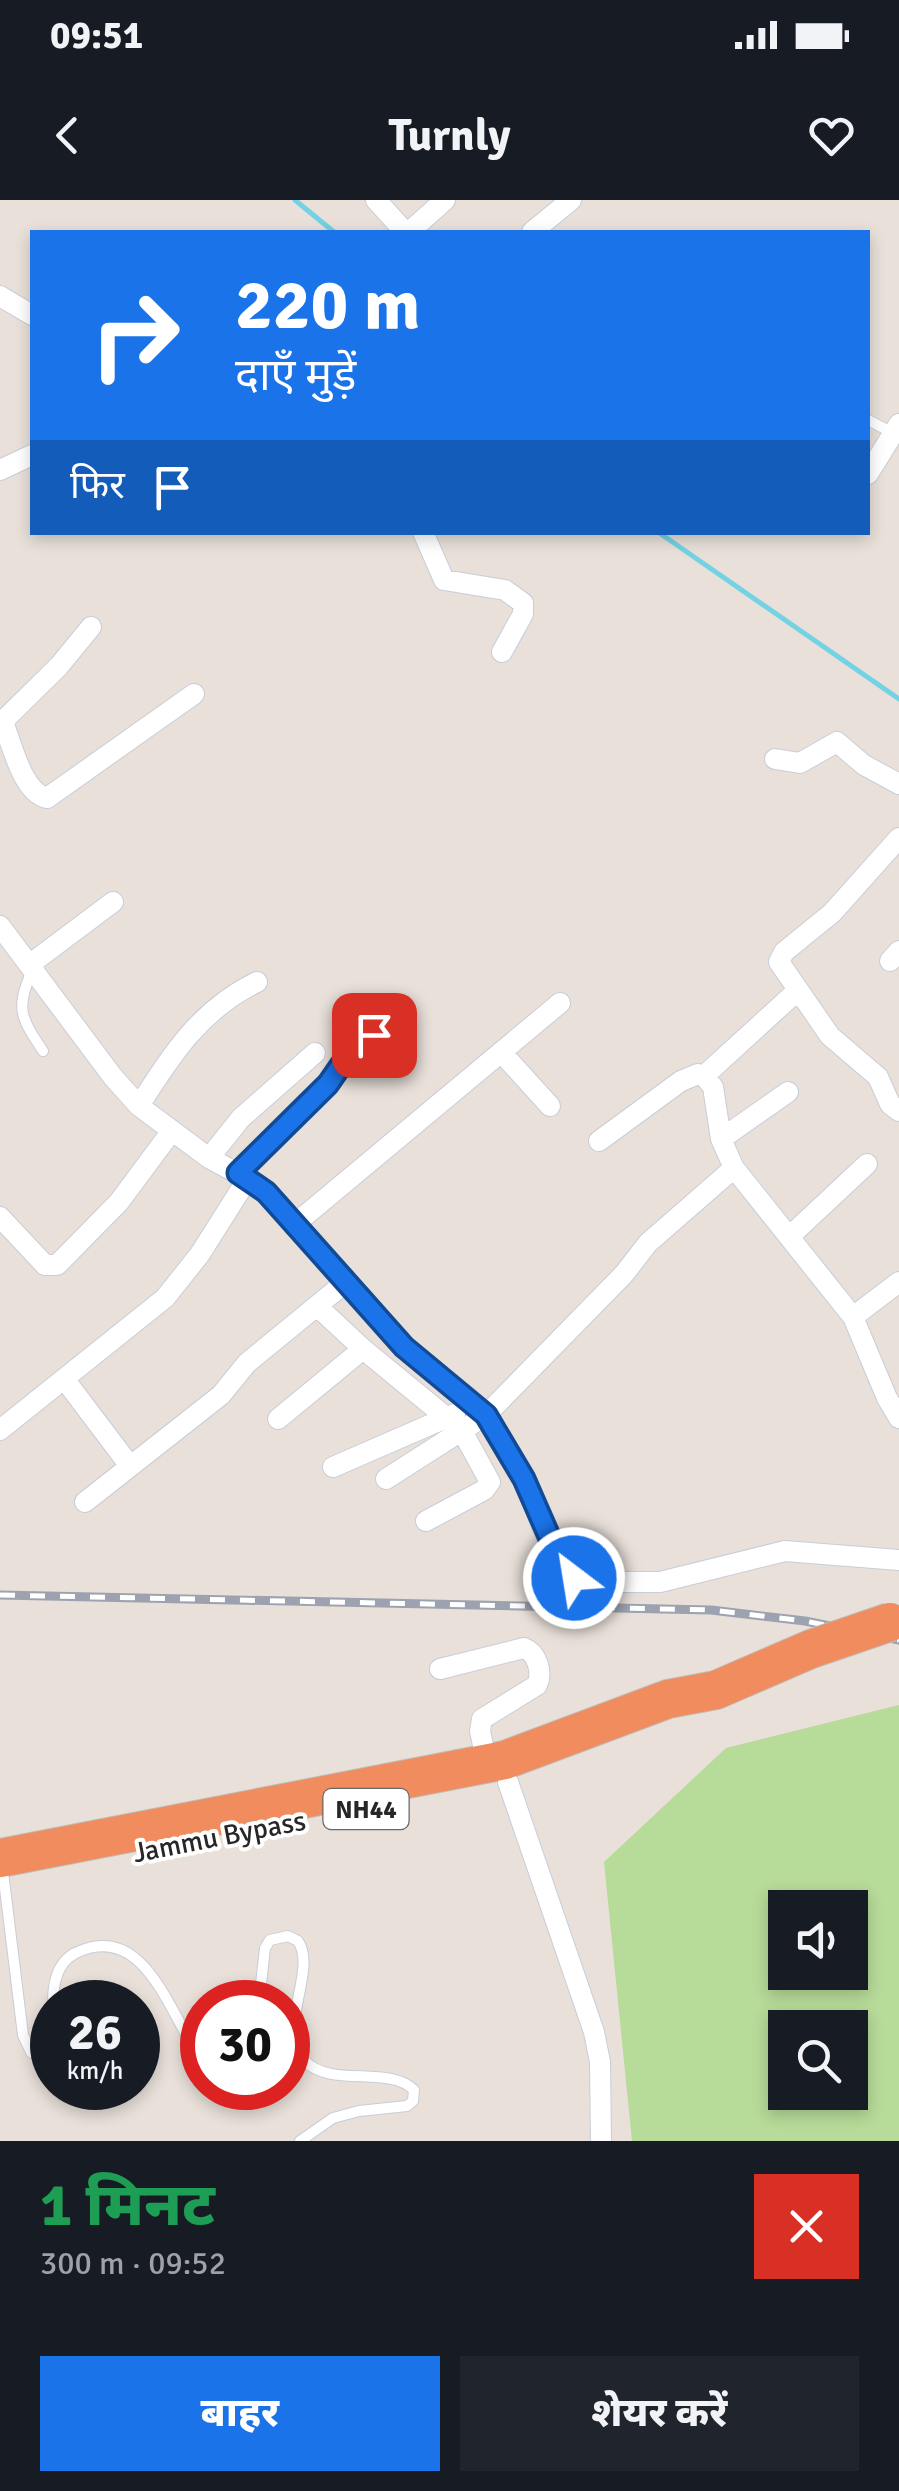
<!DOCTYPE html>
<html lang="hi">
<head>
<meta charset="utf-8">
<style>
  body { margin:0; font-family:Signika,"Noto Sans Devanagari",sans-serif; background:#20242c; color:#f1f3f6; height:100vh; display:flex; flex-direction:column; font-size:38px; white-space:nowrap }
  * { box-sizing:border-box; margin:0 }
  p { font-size:32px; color:#9ea1a6 }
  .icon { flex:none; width:55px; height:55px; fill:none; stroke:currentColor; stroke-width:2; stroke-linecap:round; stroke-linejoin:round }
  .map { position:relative; height:1941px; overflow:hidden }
  .sheet { display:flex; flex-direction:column; background:#171b24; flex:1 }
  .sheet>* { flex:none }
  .banner { position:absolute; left:30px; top:30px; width:840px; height:305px; border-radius:0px; box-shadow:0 5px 15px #0003; background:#1a73e8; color:#fff; overflow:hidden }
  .controls { position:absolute; left:768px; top:1690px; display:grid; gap:20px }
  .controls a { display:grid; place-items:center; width:100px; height:100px; border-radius:0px; background:#171b24; box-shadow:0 5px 15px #0003; font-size:50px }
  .speed { position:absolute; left:30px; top:1780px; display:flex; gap:20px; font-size:50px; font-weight:700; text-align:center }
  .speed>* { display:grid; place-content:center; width:130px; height:130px; border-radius:50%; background:#171b24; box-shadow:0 5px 15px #0003; line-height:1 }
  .speed small { font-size:25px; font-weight:400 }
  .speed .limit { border:15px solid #d22; background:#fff; color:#111 }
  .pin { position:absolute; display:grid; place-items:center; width:85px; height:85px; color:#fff; margin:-42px; border-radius:20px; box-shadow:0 5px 15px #0006 }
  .me { position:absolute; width:110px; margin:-55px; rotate:329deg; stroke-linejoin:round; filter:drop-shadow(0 0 8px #0008) }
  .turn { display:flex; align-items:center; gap:35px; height:210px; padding:0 40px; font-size:45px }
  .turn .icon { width:130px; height:130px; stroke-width:2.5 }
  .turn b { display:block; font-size:70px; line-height:85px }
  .then { display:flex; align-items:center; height:95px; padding:0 40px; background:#0003; gap:20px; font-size:38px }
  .round { display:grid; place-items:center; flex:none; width:105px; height:105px; border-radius:0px; background:#20242c }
  .summary { display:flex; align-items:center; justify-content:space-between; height:170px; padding:0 40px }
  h1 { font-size:60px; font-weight:800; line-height:75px; color:#1e9e55 }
  .button { display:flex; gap:20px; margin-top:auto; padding:20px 40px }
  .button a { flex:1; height:115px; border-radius:0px; background:#1a73e8; color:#fff; font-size:40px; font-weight:800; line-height:115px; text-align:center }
  .button a+a { background:#20242c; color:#f1f3f6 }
  .status { display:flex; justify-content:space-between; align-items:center; height:70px; padding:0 50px; background:#171b24; direction:ltr }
  .status svg { height:28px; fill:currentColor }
  header { display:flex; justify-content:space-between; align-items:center; height:130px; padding:0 40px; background:#171b24; font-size:45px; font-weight:800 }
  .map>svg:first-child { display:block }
  .green { fill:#b7db99; fill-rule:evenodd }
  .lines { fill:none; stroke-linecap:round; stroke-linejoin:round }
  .stream { stroke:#73d2e3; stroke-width:5 }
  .lane-casing { stroke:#c8cdd8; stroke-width:12 }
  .street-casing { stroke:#c8cdd8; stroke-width:22 }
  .highway-casing { stroke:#bebebe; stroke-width:40 }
  .lane { stroke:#fff; stroke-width:10 }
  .street { stroke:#fff; stroke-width:20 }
  .highway { stroke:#f08c5d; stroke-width:38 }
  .rail-casing { stroke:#9da2b0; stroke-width:9 }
  .rail { stroke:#fff; stroke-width:5; stroke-dasharray:15; stroke-linecap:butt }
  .highway-bridge-casing { stroke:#bebebe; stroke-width:40; stroke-linecap:butt }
  .highway-bridge { stroke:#f08c5d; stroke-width:38 }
  .route-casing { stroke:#114b97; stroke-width:25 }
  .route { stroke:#1a73e8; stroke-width:18 }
  .labels { text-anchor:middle; stroke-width:8; stroke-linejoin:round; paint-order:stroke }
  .shield { fill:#fff; stroke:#686868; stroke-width:2.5 }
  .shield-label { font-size:25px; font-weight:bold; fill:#272727 }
  .street-label { font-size:28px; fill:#272727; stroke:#fff }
</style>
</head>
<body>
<div class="status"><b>09:51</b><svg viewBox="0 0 49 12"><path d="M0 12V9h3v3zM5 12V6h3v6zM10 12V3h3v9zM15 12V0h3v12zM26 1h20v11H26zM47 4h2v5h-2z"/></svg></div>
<header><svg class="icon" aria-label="back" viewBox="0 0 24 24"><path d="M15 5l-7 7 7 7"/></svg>Turnly<svg class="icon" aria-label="heart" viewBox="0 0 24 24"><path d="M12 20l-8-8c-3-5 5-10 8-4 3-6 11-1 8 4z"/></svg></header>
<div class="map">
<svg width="899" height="1941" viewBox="0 0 899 1941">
  <rect width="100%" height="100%" fill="#e8e0d9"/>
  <!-- green -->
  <path class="green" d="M 899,1505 L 899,1941 L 632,1941 L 604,1662 L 726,1548 ZM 785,1708 L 850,1708 L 850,1772 L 785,1772 ZM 785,1828 L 850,1828 L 850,1892 L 785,1892 Z"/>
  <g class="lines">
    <!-- stream -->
    <path class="stream" d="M 295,0 L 334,32
      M 658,332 L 899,499"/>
    <defs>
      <path id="lane" d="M 868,220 L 893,233
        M 32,771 C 15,809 21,818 43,851
        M 2,1664 L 23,1835 L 31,1852 L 40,1859 L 50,1855 L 52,1847
        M 53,1802 C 53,1781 58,1759 80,1751 C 148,1723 171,1821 202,1859
        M 259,1802 L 265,1748 L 270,1740 L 288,1736 L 298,1741 C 318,1771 275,1829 305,1861 C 330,1888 390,1865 414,1890 L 413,1901 L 407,1906 L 359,1911 L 333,1918 L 300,1941"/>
      <path id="street" d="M 376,0 L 405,32
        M 409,32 L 445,0
        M 532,32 L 571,0
        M 0,96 L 32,115
        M 0,270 L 32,255
        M 868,274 L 899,224
        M 423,332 L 444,380 L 505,390 L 523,403 L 523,414 L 502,452
        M 3,522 C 12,544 22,592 47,598 L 194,494
        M 0,524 L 59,466 L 91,427
        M 775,559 L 800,563 L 837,542 L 864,565 L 899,584
        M 899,638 L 832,713 L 784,752 L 779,762 L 830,836 L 878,877 L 890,904 L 899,911
        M 0,726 L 113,877 L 139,906 L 209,958 L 257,984 L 404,1147 L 486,1215 L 624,1074 L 648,1043 L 734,968 L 853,1117 L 887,1198 L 899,1218
        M 890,761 L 899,751
        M 29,765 L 113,702
        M 501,852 L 550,906
        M 704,876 L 797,791
        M 139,906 C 171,855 201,809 257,782
        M 721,939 L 788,892
        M 599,941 L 681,881 L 698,874 L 704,876 L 713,887 L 721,939 L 734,968
        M 209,958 L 241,918 L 315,853
        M 238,973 L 328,885 L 346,858 L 391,822
        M 0,1017 L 45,1065 L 57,1065 L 119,1002 L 171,932
        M 295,1024 L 560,803
        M 789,1037 L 867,964
        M 318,1107 L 363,1149 L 447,1218
        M 853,1117 L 899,1082
        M 65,1180 L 130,1266
        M 278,1219 L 363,1149
        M 0,1230 L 165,1098 L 200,1054 L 248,978
        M 333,1267 L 455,1214
        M 386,1279 L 486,1215 C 499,1235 512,1255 522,1276 C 539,1309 548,1366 585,1382 L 660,1382 L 785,1351 L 899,1360
        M 85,1302 L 221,1195 L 247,1163 L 346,1082
        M 426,1321 L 484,1290 L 490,1282 L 462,1231
        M 440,1469 L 524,1448 C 537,1453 543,1472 537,1485 L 482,1519 L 480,1531 L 487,1564
        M 508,1582 L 594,1832 L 600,1862 L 601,1941"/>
      <path id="highway" d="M 0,1658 L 505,1560 L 668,1499 L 716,1490 L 811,1449"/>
    </defs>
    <!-- lane casing -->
    <use href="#lane" class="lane-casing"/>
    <!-- street casing -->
    <use href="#street" class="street-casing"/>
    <!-- highway casing -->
    <use href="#highway" class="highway-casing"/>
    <!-- lane -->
    <use href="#lane" class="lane"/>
    <!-- street -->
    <use href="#street" class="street"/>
    <!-- highway -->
    <use href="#highway" class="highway"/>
    <defs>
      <path id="rail" d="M 0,1395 L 711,1410 L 805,1421 L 899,1440"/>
    </defs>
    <!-- rail casing -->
    <use href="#rail" class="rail-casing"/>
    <!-- rail -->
    <use href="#rail" class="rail"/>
    <defs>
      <path id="highway-bridge" d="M 811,1449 L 890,1422"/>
    </defs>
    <!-- highway-bridge casing -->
    <use href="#highway-bridge" class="highway-bridge-casing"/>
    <!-- highway-bridge -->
    <use href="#highway-bridge" class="highway-bridge"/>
  </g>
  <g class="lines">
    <defs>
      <path id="route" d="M 374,835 L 346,858 L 328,884 L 238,973 L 266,992 L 404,1147 L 486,1215 L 524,1279 L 559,1359 L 574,1378"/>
    </defs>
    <!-- route casing -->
    <use href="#route" class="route-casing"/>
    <!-- route -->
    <use href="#route" class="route"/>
  </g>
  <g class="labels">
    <!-- shield labels -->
    <rect class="shield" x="323.5" y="1589" width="85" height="40" rx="8"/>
    <g class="shield-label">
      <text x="366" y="1618">NH44</text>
    </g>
    <!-- street labels -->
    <g class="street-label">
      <text transform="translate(219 1636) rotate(-11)" y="10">Jammu Bypass</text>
    </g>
  </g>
</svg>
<div class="controls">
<a><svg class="icon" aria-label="sound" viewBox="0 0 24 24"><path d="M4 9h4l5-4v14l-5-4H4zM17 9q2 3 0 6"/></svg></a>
<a><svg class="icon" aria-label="search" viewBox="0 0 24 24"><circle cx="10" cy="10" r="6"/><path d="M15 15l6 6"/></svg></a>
</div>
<div class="speed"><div>26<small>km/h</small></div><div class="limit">30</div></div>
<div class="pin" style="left:374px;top:835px;background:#d93025"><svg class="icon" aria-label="arrive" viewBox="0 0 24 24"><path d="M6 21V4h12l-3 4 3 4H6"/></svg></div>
<svg class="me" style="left:574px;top:1378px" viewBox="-20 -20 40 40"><circle r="17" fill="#1a73e8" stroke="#fff" stroke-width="3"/><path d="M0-11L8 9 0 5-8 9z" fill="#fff"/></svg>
<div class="banner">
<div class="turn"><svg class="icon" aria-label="right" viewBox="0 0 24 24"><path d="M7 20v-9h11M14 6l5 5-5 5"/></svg><div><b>220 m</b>दाएँ मुड़ें</div></div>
<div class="then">फिर<svg class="icon" aria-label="arrive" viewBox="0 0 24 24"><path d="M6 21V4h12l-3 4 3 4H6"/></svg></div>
</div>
</div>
<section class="sheet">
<div class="summary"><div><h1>1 मिनट</h1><p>300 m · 09:52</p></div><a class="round" style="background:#d93025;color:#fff"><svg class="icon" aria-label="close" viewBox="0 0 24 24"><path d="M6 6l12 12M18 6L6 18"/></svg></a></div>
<div class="button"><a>बाहर</a><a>शेयर करें</a></div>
</section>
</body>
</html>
